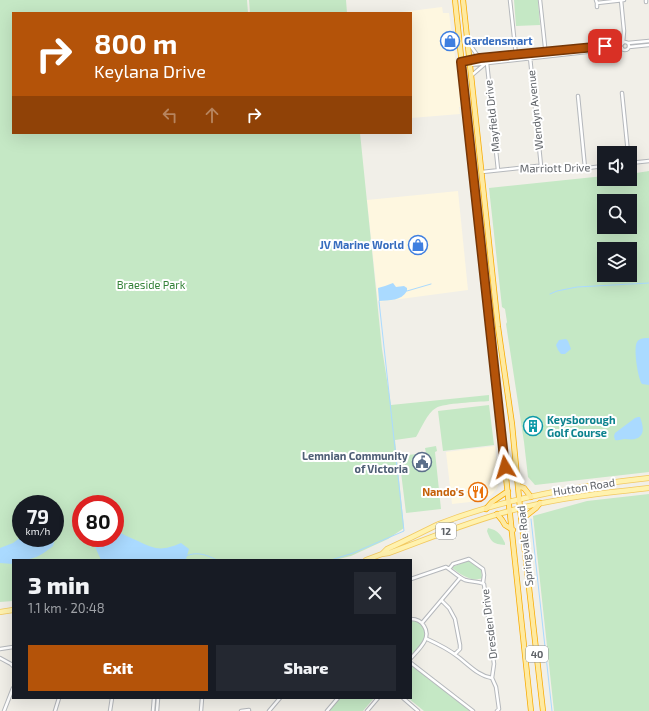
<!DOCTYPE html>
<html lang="en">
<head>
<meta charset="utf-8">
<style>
  body { margin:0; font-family:"Exo 2",sans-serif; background:#242831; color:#f1f3f6; height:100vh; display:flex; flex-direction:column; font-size:15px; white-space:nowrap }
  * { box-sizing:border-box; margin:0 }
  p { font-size:13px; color:#9ea1a6 }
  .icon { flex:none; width:22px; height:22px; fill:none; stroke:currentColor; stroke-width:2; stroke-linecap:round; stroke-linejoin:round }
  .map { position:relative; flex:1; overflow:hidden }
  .side { position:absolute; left:12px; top:559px; width:400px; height:140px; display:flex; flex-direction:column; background:#171b24; border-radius:0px; box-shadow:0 4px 16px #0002 }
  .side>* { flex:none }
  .top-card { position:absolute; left:12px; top:12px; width:400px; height:122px; border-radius:0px; box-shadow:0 4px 16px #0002; background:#b45309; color:#fff; overflow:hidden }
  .tools { position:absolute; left:597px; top:146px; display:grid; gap:8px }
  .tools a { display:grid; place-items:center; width:40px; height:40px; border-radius:0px; background:#171b24; box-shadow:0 4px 16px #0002; font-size:20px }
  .speed { position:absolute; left:12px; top:495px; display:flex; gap:8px; font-size:20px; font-weight:700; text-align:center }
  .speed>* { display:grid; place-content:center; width:52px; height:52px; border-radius:50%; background:#171b24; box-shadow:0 4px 16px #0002; line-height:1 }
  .speed small { font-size:10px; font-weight:400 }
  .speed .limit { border:6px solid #d22; background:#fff; color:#111 }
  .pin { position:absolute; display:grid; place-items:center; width:34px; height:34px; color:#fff; margin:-17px; border-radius:8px; box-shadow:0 2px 6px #0006 }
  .me { position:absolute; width:44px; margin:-22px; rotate:353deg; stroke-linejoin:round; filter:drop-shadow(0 0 3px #0008) }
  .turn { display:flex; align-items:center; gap:14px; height:84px; padding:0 16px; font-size:18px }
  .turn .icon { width:52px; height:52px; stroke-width:2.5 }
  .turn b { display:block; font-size:28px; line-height:34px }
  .lanes { display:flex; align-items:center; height:38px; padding:0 16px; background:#0003; justify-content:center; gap:20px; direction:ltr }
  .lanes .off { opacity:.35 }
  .round { display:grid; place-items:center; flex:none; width:42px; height:42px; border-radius:0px; background:#242831 }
  .summary { display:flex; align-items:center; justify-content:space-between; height:68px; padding:0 16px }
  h1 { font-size:24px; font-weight:800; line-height:30px }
  .action { display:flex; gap:8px; margin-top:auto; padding:8px 16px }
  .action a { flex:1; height:46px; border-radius:0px; background:#b45309; color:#fff; font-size:16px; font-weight:800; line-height:46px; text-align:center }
  .action a+a { background:#242831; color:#f1f3f6 }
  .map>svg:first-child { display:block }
  .commercial { fill:#fef7e0 }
  .green { fill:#c5e8c5; fill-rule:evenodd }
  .water { fill:#aadaff }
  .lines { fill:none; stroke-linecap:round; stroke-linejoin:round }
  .stream { stroke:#aadaff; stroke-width:1 }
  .minor-casing { stroke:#b5b8bc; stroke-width:4.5 }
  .primary-casing { stroke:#f2c960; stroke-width:6 }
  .trunk-casing { stroke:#f9ab00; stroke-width:6 }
  .minor { stroke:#fff; stroke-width:2.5 }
  .primary { stroke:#fff2af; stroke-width:4.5 }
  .trunk { stroke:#feeaa1; stroke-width:4.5 }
  .route-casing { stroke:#753606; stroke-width:10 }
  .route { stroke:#b45309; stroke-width:7 }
  .labels { text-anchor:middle; stroke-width:4; stroke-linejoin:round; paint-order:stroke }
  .shield { fill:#fff; stroke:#8f9295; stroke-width:1 }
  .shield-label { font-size:10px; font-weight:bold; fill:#5f6368 }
  .shop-label { font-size:11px; font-weight:bold; fill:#366cbe; stroke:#fff; text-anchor:start }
  .street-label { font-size:11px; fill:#5f6368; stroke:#fff }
  .park-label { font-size:11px; fill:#348238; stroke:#fff }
  .culture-label { font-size:11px; font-weight:bold; fill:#0d838f; stroke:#fff; text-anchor:start }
  .service-label { font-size:11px; font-weight:bold; fill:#4e5e75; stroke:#fff; text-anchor:end }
  .food-label { font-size:11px; font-weight:bold; fill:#c56008; stroke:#fff; text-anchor:end }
</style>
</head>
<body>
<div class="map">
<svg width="649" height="711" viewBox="0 0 649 711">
  <rect width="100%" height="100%" fill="#f1efe8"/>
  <!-- commercial -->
  <path class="commercial" d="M 442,7 L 443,13 L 449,13 L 462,107 L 459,107 L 460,114 L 411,118 L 411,13 L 395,13 Z
    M 458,191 L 468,290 L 378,302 L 367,200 Z
    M 495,446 L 497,466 L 498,486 L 495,491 L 490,496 L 470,502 L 452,504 L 446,452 Z"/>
  <!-- green -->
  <path class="green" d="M 0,0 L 247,0 L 248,13 L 13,13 L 13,133 L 360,133 L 382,349 L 391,405 L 489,395 L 489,401 C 478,402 444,403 436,408 C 427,413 421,429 416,437 L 395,440 L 404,528 L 388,539 L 351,556 L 335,560 L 13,560 L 13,601 L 0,602 ZM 21,504 L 55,504 L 55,538 L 21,538 ZM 81,504 L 115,504 L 115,538 L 81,538 Z
    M 249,0 L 346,0 L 347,13 L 250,13 Z
    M 514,0 L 538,0 L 540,25 L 516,26 Z
    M 649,171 L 649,472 L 535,485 L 528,477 L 524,442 L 506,324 L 507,322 L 505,309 L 502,307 L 489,188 L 604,176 L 604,179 L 630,179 L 630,174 ZM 604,201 L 630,201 L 630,227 L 604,227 ZM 604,249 L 630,249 L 630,275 L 604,275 Z
    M 489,405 L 494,445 L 443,451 L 438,411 Z
    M 436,446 L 437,451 L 435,452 L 441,509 L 406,513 L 399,456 L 426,453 L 425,448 Z
    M 649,494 L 649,711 L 554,711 L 533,516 L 587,501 Z
    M 488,528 C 498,530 501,535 505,543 L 505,545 C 493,544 491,542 487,531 Z
    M 469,560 L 471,561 L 470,562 L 480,569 L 481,569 L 482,578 C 472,583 460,574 452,568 L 454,564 L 455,566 Z
    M 411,620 L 419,622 L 425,631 L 424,641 L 411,655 Z
    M 411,665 L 470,711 L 424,711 L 408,698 L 411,698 Z
    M 339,698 L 374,698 L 363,711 L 328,711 Z"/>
  <!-- water -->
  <path class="water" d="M 393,283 L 396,287 L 404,286 L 407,288 L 407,291 C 401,301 390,300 379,301 L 378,288 L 385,286 Z
    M 649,338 L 649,385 L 642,384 C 638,379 633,348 637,342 C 639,338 645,338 649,338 Z
    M 566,339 L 568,341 L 571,349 L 565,354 L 561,354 L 558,350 L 556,345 L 559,340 Z
    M 638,417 L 640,417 C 643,425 646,436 635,439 C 632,440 628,439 625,439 C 621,439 619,441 615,440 L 614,436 L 615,433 L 635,418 Z
    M 115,530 C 123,534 130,538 138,541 C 156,550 162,551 181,543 L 189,549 L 186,559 L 182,560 L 101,560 L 91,538 L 115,538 Z
    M 21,537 L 21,538 L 55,538 L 53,546 C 38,558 33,560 13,560 L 13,564 L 0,563 L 0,548 L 13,543 Z"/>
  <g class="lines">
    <!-- stream -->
    <path class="stream" d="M 407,291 L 431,284
      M 550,294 L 557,291 L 577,287 L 649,283
      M 531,519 L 552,711
      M 186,556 C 197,551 207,555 217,560
      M 331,560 L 353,553 L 404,531 L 379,301"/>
    <defs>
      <path id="minor" d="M 510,0 L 516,55
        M 540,0 L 546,56
        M 596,0 L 597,3 L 597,7
        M 621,0 L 624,31 L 623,43
        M 646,0 L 646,2
        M 597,3 L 624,0
        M 468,42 L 480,59
        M621 46a4 4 0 1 1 8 0a4 4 0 1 1-8 0Z
        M 628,43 L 649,41
        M 629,47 L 649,45
        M 530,57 L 541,166
        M 470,60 L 622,44
        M 487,63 L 498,170
        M 470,65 L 622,48
        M 472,75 L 486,63
        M 622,93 L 628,153
        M 578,96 L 585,168
        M 630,163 L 649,161
        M 482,172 L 537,166 L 570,170 L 604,166
        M 449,569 L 453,564 L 469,559 L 483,569 L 484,575 L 483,583
        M 411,579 L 446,567 C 453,571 458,577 465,580 C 471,582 478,581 484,584 L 494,664 L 492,678 L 496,687 L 499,709 L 497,711
        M 442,601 L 449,608 L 455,619 L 460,645 L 460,649 L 455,654
        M 411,619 C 417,619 421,621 424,626 C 432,638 419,649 411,658
        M 422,623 L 460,578
        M 427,639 C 438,644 448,649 457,656 C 468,664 478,676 492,678
        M 0,649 L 13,647
        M 0,658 L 11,664 L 13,666
        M 411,663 L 473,711
        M 403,698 L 418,711
        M 4,711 L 13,688
        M 55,711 L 59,698
        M 110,711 L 112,698
        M 153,711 L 154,698
        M 157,711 L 158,698
        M 201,711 L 202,698
        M 241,711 L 249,710
        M 269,711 L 280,698
        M 327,711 L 338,698
        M 367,711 L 378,698"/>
      <path id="primary" d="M 382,554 L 387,549 C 405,541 422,532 439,524 C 506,498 578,486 649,478
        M 366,560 L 382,554 L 389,553 C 430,538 470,521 513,510 C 557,498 603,493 649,488
        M 0,612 L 13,610"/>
      <path id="trunk" d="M 455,0 L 531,711
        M 463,0 L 498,327 L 512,424 L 520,508 L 543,711
        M 518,486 L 524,488 L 531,497
        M 486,509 L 492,502 L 508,491
        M 497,514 L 502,520 L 505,525 L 513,530
        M 522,519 L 536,508 L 540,503"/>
    </defs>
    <!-- minor casing -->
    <use href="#minor" class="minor-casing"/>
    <!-- primary casing -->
    <use href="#primary" class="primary-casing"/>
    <!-- trunk casing -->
    <use href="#trunk" class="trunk-casing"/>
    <!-- minor -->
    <use href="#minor" class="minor"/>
    <!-- primary -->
    <use href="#primary" class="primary"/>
    <!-- trunk -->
    <use href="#trunk" class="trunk"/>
  </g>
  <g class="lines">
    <defs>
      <path id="route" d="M 505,467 L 461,62 L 480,58 L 605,46"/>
    </defs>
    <!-- route casing -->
    <use href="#route" class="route-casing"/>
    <!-- route -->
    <use href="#route" class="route"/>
  </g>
  <!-- icons -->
  <defs>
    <symbol id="shop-ring" viewBox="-11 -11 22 22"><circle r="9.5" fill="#fff" stroke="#3f7fe0" stroke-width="1.5"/><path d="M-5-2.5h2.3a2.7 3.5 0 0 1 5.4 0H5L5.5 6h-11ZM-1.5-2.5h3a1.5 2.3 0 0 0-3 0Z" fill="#3f7fe0"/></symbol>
    <symbol id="building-ring" viewBox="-11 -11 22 22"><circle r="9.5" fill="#fff" stroke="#0f9aa8" stroke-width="1.5"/><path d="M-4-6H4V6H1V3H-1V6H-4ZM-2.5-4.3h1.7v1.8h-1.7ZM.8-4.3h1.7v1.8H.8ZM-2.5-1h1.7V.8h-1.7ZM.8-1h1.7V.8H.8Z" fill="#0f9aa8"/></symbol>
    <symbol id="civic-ring" viewBox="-11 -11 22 22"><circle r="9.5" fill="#fff" stroke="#5c6f8a" stroke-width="1.5"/><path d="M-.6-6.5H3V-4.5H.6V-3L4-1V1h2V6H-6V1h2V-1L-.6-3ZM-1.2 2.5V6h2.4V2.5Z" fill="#5c6f8a"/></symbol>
    <symbol id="restaurant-ring" viewBox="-11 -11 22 22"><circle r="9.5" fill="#fff" stroke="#e8710a" stroke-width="1.5"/><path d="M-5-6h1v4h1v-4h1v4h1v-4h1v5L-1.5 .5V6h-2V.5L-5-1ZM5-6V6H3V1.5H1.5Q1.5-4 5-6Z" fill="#e8710a"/></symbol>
  </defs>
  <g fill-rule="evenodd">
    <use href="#shop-ring" x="439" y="30" width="22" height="22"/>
    <use href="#shop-ring" x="407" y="234" width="22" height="22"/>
    <use href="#building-ring" x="522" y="415" width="22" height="22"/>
    <use href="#civic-ring" x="411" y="451" width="22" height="22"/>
    <use href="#restaurant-ring" x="467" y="481" width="22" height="22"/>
  </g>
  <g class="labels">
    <!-- shield labels -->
    <g class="shield">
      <rect x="436" y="523" width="20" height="16" rx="3"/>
      <rect x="526" y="646" width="22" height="16" rx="3"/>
    </g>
    <g class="shield-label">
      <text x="446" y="535">12</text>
      <text x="537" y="658">40</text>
    </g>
    <!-- shop labels -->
    <g class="shop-label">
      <text x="464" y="45">Gardensmart</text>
      <text x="404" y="249" text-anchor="end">JV Marine World</text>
    </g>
    <!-- street labels -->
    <g class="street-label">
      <text transform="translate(535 110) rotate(-96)" y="4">Wendyn Avenue</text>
      <text transform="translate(492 116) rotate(-96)" y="4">Mayfield Drive</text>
      <text transform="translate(555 168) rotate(-1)" y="4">Marriott Drive</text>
      <text transform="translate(584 487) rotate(-9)" y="4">Hutton Road</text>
      <text transform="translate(525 546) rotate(-96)" y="4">Springvale Road</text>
      <text transform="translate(489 624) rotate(-97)" y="4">Dresden Drive</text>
    </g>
    <!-- park labels -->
    <g class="park-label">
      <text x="151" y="289">Braeside Park</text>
    </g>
    <!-- culture labels -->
    <g class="culture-label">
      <text x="547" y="424">Keysborough<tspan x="547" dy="13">Golf Course</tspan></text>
    </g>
    <!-- service labels -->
    <g class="service-label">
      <text x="408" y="460">Lemnian Community<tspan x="408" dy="13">of Victoria</tspan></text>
    </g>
    <!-- food labels -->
    <g class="food-label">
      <text x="464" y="496">Nando's</text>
    </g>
  </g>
</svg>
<div class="tools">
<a><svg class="icon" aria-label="sound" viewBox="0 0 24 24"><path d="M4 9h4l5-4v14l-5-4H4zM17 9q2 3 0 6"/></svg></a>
<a><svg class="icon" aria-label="search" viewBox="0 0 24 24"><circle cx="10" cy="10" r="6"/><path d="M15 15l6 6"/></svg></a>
<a><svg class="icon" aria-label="layers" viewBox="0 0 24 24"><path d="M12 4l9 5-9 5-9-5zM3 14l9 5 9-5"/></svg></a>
</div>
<div class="speed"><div>79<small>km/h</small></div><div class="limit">80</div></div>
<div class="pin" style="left:605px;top:46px;background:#d93025"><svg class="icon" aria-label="arrive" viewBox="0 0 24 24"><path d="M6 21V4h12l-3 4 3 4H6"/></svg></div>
<svg class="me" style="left:505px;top:467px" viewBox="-20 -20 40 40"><path d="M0-17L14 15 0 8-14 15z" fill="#b45309" stroke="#fff" stroke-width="4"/></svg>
<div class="top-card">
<div class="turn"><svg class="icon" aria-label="right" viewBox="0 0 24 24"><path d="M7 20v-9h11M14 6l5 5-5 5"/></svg><div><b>800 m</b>Keylana Drive</div></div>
<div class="lanes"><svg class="icon off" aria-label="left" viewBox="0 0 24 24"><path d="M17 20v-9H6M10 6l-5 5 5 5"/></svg><svg class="icon off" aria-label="ahead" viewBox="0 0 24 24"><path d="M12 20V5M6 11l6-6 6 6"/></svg><svg class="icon" aria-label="right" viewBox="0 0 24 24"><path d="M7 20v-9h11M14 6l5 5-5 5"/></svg></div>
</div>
<section class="side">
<div class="summary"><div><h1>3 min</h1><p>1.1 km · 20:48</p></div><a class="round"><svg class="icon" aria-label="close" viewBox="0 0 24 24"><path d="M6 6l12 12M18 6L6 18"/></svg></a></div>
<div class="action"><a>Exit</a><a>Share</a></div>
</section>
</div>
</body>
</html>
